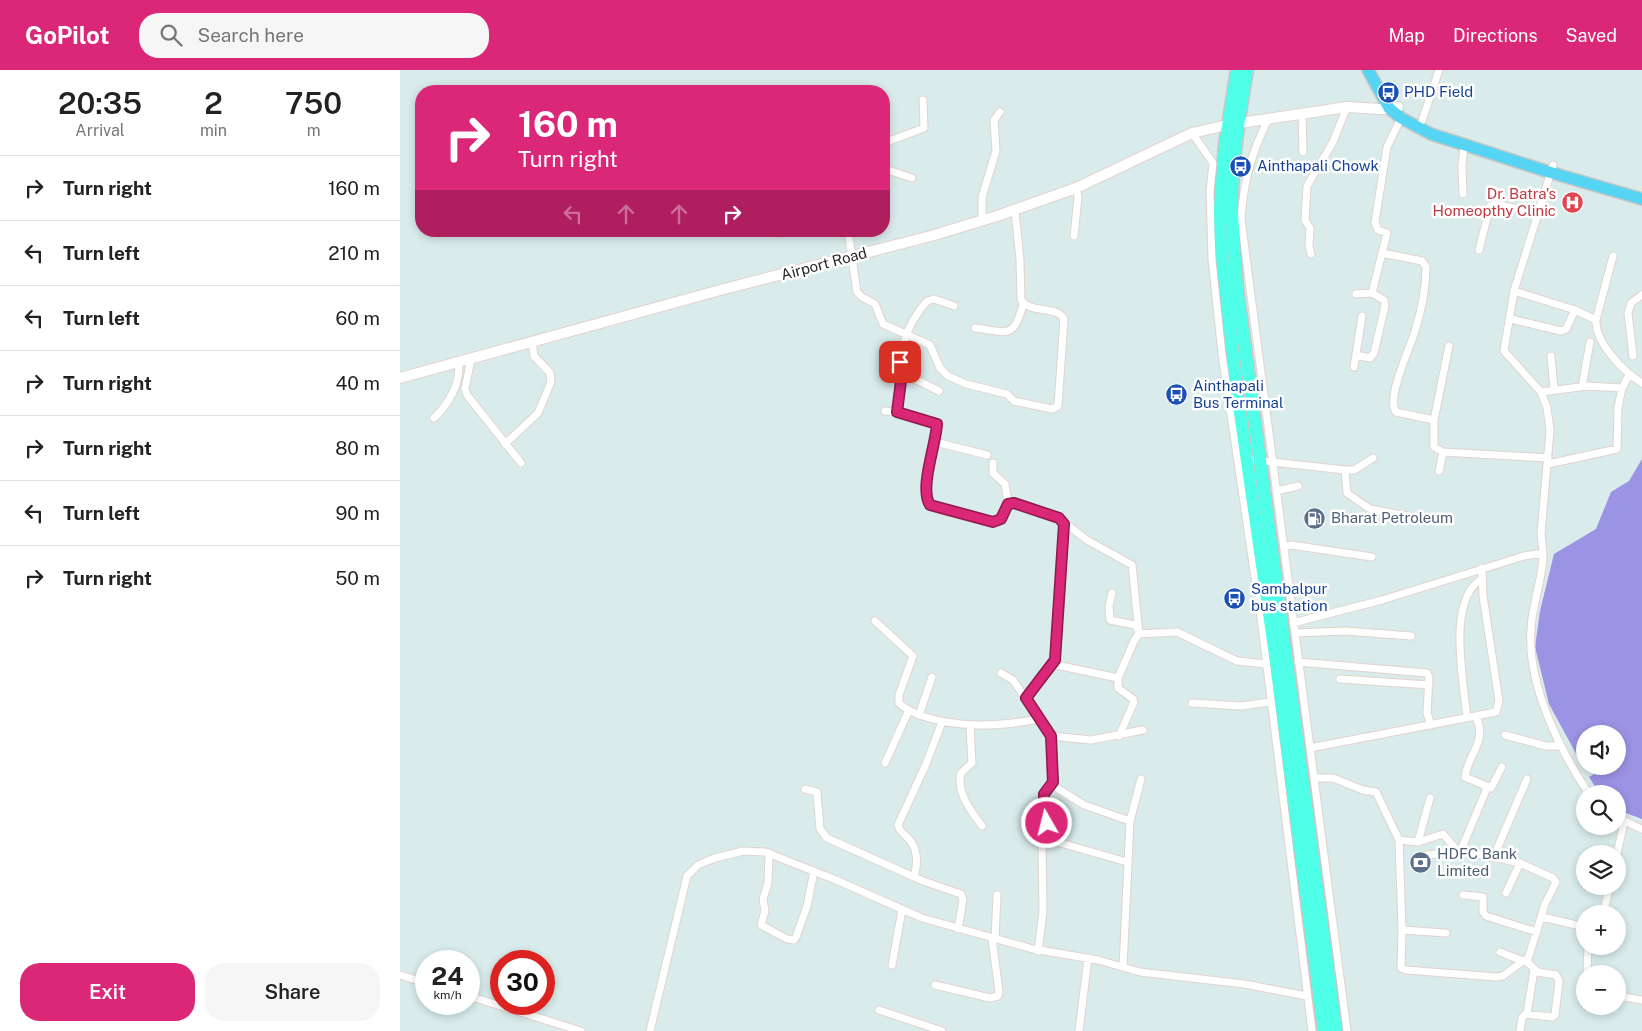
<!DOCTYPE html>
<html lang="en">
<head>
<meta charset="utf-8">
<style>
  body { margin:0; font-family:"Public Sans",sans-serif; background:#f6f6f6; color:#222; height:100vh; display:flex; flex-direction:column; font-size:19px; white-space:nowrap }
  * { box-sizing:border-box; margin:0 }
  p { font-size:16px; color:#767676 }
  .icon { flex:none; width:28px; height:28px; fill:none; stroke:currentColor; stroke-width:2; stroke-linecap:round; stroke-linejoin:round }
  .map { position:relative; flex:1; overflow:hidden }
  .sheet { display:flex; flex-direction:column; background:#fff; width:400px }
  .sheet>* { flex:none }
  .hud { position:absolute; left:15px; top:15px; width:475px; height:152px; border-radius:20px; box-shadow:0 2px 8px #0003; background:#db2777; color:#fff; overflow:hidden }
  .buttons { position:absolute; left:1176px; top:655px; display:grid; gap:10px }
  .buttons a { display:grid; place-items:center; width:50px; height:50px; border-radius:50%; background:#fff; box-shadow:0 2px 8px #0003; font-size:25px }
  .speed { position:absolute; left:15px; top:880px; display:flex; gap:10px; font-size:25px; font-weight:700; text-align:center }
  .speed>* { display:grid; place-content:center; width:65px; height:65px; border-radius:50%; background:#fff; box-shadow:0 2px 8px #0003; line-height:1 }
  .speed small { font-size:12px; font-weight:400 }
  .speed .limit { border:8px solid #d22; background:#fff; color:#111 }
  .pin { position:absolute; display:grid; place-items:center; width:42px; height:42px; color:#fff; margin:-21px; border-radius:10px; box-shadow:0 2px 8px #0006 }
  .me { position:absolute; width:55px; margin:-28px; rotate:352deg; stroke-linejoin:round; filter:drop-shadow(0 0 4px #0008) }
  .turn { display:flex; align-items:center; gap:18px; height:105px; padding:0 20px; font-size:22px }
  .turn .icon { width:65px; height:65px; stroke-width:2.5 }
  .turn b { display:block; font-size:35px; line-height:42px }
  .lanes { display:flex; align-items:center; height:48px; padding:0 20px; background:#0003; justify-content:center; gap:25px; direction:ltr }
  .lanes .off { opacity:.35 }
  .eta { display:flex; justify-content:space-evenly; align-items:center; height:85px; text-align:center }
  .eta b { font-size:30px; font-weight:600; line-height:35px }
  .cta { display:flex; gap:10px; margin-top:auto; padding:10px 20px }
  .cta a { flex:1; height:58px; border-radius:20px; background:#db2777; color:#fff; font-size:20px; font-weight:600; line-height:58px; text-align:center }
  .cta a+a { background:#f6f6f6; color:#222 }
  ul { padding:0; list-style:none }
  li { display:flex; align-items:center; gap:15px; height:65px; padding:0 20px; border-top:1px solid #e0e0e0 }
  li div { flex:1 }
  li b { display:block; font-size:19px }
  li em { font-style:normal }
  header { display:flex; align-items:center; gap:30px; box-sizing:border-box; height:70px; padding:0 25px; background:#db2777; color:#fff }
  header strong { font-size:24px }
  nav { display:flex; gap:28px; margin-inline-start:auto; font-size:18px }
  .search { width:350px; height:45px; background:#f6f6f6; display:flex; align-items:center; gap:12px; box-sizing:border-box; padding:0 18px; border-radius:20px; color:#767676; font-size:19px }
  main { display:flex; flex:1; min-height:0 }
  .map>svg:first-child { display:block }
  .green { fill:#9b93e4 }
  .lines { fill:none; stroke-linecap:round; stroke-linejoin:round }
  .street-casing { stroke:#e2d3ce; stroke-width:9 }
  .secondary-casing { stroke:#e2d3ce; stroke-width:12 }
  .primary-casing { stroke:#c7c7c7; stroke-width:14 }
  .highway-casing { stroke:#c7c7c7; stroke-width:15 }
  .street { stroke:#fff; stroke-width:7 }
  .secondary { stroke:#fff; stroke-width:10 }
  .primary { stroke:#55d4f4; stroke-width:11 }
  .highway { stroke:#50ffe8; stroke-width:12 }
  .route-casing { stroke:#8e194d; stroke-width:12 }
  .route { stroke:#db2777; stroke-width:9 }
  .labels { text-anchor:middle; stroke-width:5; stroke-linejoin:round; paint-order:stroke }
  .transit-label { font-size:15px; fill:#164399; stroke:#fff; text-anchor:start }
  .health-label { font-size:15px; fill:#be3a42; stroke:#fff; text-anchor:end }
  .street-label { font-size:15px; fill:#282828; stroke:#fff }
  .service-label { font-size:15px; fill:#4e5e75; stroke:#fff; text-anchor:start }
</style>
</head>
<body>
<header>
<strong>GoPilot</strong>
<div class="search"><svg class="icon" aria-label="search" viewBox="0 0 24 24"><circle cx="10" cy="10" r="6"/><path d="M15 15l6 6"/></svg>Search here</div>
<nav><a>Map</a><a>Directions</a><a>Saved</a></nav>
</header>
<main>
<section class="sheet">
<div class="eta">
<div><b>20:35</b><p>Arrival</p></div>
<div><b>2</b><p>min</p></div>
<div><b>750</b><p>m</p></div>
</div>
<ul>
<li><svg class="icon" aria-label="right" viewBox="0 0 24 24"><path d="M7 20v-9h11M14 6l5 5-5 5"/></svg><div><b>Turn right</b></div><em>160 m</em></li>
<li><svg class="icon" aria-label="left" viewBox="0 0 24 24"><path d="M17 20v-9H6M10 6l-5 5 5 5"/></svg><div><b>Turn left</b></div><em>210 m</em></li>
<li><svg class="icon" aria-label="left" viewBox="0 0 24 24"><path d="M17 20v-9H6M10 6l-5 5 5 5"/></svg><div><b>Turn left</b></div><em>60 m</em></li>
<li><svg class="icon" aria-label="right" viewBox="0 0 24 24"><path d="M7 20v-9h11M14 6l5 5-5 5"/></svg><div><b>Turn right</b></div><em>40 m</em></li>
<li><svg class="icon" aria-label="right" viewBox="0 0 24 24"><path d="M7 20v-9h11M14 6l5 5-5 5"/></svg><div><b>Turn right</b></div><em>80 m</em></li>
<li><svg class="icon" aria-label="left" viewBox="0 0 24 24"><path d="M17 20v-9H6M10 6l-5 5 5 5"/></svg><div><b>Turn left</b></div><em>90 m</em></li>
<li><svg class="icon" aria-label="right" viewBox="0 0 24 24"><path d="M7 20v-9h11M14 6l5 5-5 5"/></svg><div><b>Turn right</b></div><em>50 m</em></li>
</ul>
<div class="cta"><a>Exit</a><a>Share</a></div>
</section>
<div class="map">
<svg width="1242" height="961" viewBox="0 0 1242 961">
  <rect width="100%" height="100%" fill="#d9ebeb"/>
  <!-- green -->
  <path class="green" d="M 1242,389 L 1242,749 L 1218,740 L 1218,724 L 1200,724 L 1189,707 L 1208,696 L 1218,696 L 1218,664 L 1185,664 L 1185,687 L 1179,689 L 1149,634 L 1135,577 L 1140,541 L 1154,484 L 1196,459 L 1211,422 L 1229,411 Z"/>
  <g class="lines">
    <defs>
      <path id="street" d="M 902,43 L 903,82
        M 868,49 C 851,85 844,109 841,149 L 947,961
        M 1022,51 L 1039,0
        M 792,63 L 813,93 L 810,121 L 812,189 L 822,284 L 861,548 L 912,961
        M 484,73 L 524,58 L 523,30
        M 484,100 L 491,101 L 512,108
        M 1063,124 L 1062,96 L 1064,76
        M 582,150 L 582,127 L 596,81 L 594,50 L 600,42
        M 448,161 L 457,222 L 462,227 L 475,234 L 483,254 L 530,275 L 540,298 L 548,306 L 566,314 L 607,324 L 614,331 L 652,339 L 658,336 L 664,249 C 656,235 630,244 621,230 L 620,190 L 615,141
        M 379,164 L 380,161
        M 674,166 L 678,127 L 676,118
        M 1079,180 L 1090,136 L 1095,134 L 1138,143
        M 982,183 L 1022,191 L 1026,197 C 1026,217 1021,242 1015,261 C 1010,278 986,328 996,342 L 1034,350 L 1034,377 L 1043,382
        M 911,184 L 909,176 L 910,158 L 905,150 L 907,116 L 933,72 L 947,37
        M 1114,221 L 1175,240 L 1196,250 C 1195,273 1224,302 1242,313
        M 956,224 L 972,223 L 987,163 L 978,160 L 975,152 L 987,77 L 1001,48
        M 1111,249 L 1161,261 L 1166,259 L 1175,240
        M 1196,250 L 1213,186
        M 575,258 C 608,262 614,270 623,234
        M 956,285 L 970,288 L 974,283 L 985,236 L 984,230 L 972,223
        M 1151,286 L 1154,319
        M 1233,286 L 1228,243 L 1231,233 L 1242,225
        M 71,289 L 65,319 L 67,325 L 121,393
        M 954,297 L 962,246
        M 502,306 L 517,310 L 539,321
        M 1182,317 L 1190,272
        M 1141,322 L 1188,316 L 1222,318
        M 485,341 L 502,343 L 537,354 C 536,370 519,425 530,435 C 537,441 554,443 563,446 C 574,449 592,455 601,449 L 608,434 L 614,433 L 659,448 L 664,454 L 655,589 L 625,628
        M 497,342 C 504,297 493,270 527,231 L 534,229 L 554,236
        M 34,348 C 48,335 62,312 58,292
        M 1034,350 L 1049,276
        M 535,372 L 587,385
        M 105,374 L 138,343 L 151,312 L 150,303 L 134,286 L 132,272
        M 844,389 L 945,400 L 947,423 L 970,439 L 1023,449
        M 593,393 L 593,403 L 605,414 L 608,434
        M 1148,394 L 1217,379 L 1218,337 L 1222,318 L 1229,305
        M 945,400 L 954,400 L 973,388
        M 1039,401 L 1043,382 L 1148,388
        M 876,421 L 898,416
        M 662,451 L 687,470 L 732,495 L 739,564
        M 884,477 L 891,475 L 972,487
        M 1143,483 C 1143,509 1132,534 1131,559 C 1127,614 1159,679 1189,724
        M 712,523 L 709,536 L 710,550 L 735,555 L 739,561
        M 475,551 L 513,586 L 499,625 L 499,633 C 505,639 514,643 522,646 C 562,659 600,656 640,649
        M 893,553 L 982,530 L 1124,486 L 1143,483 L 1141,464 L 1150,360 L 1147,338 L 1141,322 L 1104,281 L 1114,221 L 1153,95
        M 895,563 L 945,561 L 1011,566
        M 898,592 L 1027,603 L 1029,607 L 1027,643 L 1031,655
        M 652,594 L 718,608
        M 601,603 L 613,610 L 651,666 L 653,712 L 644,723 L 647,753 L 642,771 L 643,842 L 638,881
        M 940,609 L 1029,615
        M 792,633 L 841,636 L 870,632
        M 519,645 L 532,607
        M 1076,647 C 1088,672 1068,683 1065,707 L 1091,718 L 1102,697
        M 1067,648 C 1064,614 1046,528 1082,509
        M 570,655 L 572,693 L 561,703 C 556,722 571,741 582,756
        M 1105,665 L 1146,676 L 1161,676
        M 651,666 L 691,670 L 743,660
        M 719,666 L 734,632 L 733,629 L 718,618 L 718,608 L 735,569 L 739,564 L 777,562 L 837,591 L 866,594
        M 910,678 L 1096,642 L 1099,631 L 1083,526 L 1082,498
        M 485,693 L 509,640
        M 914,708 L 933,708 L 963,720 L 976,722 L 999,770 L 1018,772 L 1043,764 L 1056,779 L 1120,793 L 1106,823
        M 652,715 L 684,735 L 730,751
        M 405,719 L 417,722 L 420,759 L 427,768 L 523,811 L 561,824 L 563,830 L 558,859
        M 1218,748 L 1242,759
        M 643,768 L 727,792
        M 999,770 L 1002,860 L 1001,898 L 1006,900 L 1096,907 L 1103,906 L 1123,891
        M 1018,772 L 1030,728
        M 1061,780 L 1087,718
        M 369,783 L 368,813 L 363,829 L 365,841 L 361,855 L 387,869 L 394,870 L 396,867 L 407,836 L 414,801
        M 1217,784 L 1224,752
        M 1021,786 L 1044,783 L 1054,778
        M 1094,786 L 1127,709
        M 514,807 C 518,794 518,778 508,768 C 503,763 499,761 498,755 L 526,694 L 542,652
        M 1063,825 L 1083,827 L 1083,842 L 1086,846 L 1137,862
        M 1203,844 L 1210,816
        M 1142,847 L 1185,857
        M 1002,860 L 1046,863
        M 595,869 L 597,825
        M 1100,882 L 1123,891 L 1128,889 L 1145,834 L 1156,812 L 1153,808 L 1120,793
        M 492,895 L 502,840
        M 723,897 L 730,751 L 741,709
        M 1187,904 L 1188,876
        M 0,905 L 26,913
        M 535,915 L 590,928 L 598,926 L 599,922 L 592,868
        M 69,926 L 181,961
        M 1218,926 L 1242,930
        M 479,940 L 542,961
        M 1127,944 L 1134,900
        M 250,961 L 287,806 L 298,795 L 315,788 L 343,781 L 365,782 L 436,810 L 522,848 L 633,879 L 698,890 L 740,902 L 844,914 L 907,926
        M 679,961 L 688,888
        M 1120,961 L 1122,948 L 1125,944 L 1152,947 L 1155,945 L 1159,911 L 1156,905 L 1138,902 L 1126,891"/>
      <path id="secondary" d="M 0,308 L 324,219 L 531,166 L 600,145 L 676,118 L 792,63 L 827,55 L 947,37 L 980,39 L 998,37"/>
      <path id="primary" d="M 968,0 L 989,38 L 1001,48 L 1031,64 L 1149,102 L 1242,129"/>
      <path id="highway" d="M 837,0 L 825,75 L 820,139 L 821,177 L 837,322 L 876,592 L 924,961
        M 847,0 C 839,47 831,94 832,141 C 833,167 835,193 837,218 L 936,961"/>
    </defs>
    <!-- street casing -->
    <use href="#street" class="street-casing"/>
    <!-- secondary casing -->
    <use href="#secondary" class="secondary-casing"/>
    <!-- primary casing -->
    <use href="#primary" class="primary-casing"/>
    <!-- highway casing -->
    <use href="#highway" class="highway-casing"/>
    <!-- street -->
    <use href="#street" class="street"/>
    <!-- secondary -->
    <use href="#secondary" class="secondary"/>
    <!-- primary -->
    <use href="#primary" class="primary"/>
    <!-- highway -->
    <use href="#highway" class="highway"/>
  </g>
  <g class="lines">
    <defs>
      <path id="route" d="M 500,292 L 501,311 L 497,342 L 537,354 C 536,375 519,418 530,435 L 593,452 L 601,449 L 608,434 L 614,433 L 659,448 L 664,454 L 655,590 L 626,628 L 651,666 L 653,712 L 644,724 L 644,730 L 647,753"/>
    </defs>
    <!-- route casing -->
    <use href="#route" class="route-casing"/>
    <!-- route -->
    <use href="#route" class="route"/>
  </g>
  <!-- icons -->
  <defs>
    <symbol id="bus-disc" viewBox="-11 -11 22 22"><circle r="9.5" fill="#1a4fb4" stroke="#fff"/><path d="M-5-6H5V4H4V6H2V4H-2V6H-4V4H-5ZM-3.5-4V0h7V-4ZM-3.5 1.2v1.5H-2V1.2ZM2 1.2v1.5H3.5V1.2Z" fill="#fff"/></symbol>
    <symbol id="hospital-disc" viewBox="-11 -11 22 22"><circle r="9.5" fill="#e0444e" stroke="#fff"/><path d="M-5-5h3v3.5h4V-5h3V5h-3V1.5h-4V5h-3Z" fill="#fff"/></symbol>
    <symbol id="fuel-disc" viewBox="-11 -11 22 22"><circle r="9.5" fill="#5c6f8a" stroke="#fff"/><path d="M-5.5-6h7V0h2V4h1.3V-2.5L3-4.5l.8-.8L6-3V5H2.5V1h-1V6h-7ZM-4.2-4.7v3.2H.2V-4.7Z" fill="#fff"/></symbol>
    <symbol id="bank-disc" viewBox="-11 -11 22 22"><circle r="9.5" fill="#5c6f8a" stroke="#fff"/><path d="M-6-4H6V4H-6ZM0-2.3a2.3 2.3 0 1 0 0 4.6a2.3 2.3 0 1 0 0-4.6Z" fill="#fff"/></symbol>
  </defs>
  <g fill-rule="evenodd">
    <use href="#bus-disc" x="976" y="10" width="25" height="25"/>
    <use href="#bus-disc" x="828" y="84" width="25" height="25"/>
    <use href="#hospital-disc" x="1160" y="120" width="25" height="25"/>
    <use href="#bus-disc" x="764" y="312" width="25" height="25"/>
    <use href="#fuel-disc" x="902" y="436" width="25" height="25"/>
    <use href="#bus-disc" x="822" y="516" width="25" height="25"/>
    <use href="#bank-disc" x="1008" y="780" width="25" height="25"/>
  </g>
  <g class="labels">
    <!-- transit labels -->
    <g class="transit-label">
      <text x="1004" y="27">PHD Field</text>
      <text x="857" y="101">Ainthapali Chowk</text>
      <text x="793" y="321">Ainthapali<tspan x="793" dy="17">Bus Terminal</tspan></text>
      <text x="851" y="524">Sambalpur<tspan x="851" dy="17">bus station</tspan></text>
    </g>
    <!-- health labels -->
    <g class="health-label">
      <text x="1156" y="129">Dr. Batra's<tspan x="1156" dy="17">Homeopthy Clinic</tspan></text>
    </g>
    <!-- street labels -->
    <g class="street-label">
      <text transform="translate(424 194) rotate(-15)" y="5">Airport Road</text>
    </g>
    <!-- service labels -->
    <g class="service-label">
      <text x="931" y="453">Bharat Petroleum</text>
      <text x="1037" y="789">HDFC Bank<tspan x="1037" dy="17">Limited</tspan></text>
    </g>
  </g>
</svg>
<div class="buttons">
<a><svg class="icon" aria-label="sound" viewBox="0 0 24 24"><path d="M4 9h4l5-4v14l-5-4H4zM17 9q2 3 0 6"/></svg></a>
<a><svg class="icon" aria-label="search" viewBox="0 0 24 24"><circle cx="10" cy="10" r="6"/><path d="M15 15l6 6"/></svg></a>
<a><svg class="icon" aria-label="layers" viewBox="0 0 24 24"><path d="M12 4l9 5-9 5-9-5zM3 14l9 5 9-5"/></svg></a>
<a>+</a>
<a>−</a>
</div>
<div class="speed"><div>24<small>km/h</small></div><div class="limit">30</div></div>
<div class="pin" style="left:500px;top:292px;background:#d93025"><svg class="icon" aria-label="arrive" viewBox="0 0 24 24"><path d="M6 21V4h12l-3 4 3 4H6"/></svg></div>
<svg class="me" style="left:647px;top:753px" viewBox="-20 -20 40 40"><circle r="17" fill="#db2777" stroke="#fff" stroke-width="3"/><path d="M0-11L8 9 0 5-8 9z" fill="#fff"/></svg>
<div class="hud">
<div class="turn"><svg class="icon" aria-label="right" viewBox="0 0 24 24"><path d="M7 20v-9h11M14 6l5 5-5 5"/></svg><div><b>160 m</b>Turn right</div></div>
<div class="lanes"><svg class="icon off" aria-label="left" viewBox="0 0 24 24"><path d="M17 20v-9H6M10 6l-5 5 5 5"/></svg><svg class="icon off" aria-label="ahead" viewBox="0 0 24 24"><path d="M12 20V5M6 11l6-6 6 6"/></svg><svg class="icon off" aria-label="ahead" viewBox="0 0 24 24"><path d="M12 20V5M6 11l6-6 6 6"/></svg><svg class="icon" aria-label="right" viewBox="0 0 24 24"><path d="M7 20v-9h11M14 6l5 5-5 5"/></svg></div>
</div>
</div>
</main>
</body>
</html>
